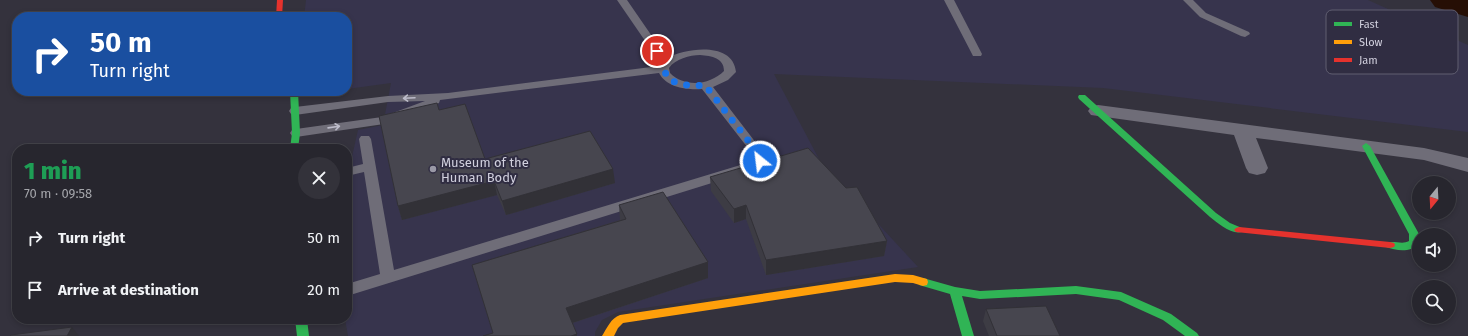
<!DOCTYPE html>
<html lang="en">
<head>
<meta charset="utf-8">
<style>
  body { margin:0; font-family:"Fira Sans",sans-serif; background:#33323a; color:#f1f3f6; height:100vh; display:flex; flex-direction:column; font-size:15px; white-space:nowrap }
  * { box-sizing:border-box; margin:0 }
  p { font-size:13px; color:#a4a5aa }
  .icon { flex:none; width:22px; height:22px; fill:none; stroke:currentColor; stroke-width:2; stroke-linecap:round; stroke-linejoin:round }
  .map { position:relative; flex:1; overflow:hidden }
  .details { position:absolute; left:12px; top:144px; width:340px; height:180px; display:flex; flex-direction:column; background:#27262e; border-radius:16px; box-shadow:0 2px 6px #0003,0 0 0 1px #43434a }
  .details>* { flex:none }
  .hud { position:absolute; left:12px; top:12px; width:340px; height:84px; border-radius:16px; box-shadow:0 2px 6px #0003,0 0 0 1px #43434a; background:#1a4fa0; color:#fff; overflow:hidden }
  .needle { width:26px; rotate:198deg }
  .buttons { position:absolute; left:1412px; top:176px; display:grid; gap:8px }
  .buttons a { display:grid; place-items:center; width:44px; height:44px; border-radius:50%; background:#27262e; box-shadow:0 2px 6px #0003,0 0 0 1px #43434a; font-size:20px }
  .pin { position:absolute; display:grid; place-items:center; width:34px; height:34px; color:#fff; margin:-17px; border:2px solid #fff; border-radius:50%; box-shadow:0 1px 4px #0007 }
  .me { position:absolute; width:44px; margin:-22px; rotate:331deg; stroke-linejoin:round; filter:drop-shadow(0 0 3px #0008) }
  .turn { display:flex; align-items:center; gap:14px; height:84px; padding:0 12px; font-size:18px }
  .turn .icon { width:52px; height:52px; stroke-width:2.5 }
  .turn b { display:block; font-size:28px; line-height:34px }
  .round { display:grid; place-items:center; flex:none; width:42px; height:42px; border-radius:21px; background:#33323a }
  .overview { display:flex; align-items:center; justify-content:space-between; height:68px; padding:0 12px }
  h1 { font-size:24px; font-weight:800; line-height:30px; color:#1e9e55 }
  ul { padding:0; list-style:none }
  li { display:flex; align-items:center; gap:12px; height:52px; padding:0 12px }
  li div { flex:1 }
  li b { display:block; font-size:15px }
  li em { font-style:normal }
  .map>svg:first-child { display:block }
  .built { fill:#37344d }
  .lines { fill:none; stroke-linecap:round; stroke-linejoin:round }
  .river { fill:#260f05; fill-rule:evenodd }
  .lane { fill:#6f6d78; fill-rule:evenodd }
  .street { fill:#6f6d78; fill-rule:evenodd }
  .fast { fill:#30b455; fill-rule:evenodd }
  .slow { fill:#ff9f0a; fill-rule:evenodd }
  .jam { fill:#e5322d; fill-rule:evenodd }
  .wall { fill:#3d3c44 }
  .shaded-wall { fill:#323137 }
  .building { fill:#47464f; stroke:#323137 }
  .oneway { stroke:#bdbcca }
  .route { stroke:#1a73e8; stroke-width:7; stroke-dasharray:0 12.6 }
  .poi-dot { fill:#9a99a6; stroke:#302d42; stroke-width:1.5 }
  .labels { text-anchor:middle; stroke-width:4; stroke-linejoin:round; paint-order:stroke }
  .poi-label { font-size:13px; fill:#d1d0de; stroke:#302d42; text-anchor:start }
  .key { fill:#302d42; stroke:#605e71; stroke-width:1 }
  .key-label { font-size:11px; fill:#d1d0de }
</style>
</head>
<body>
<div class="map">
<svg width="1468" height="336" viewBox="0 0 1468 336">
  <rect width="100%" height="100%" fill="#34323d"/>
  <!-- built -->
  <path class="built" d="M 306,0 L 1368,0 L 1468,45 L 1468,132 L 1103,88 L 774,74 L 820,161 L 918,267 L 618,312 L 602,320 L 595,332 L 595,336 L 348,336 L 345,319 L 347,319 L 347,162 L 351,161 L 358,130 L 383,125 L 391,83 L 347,89 L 347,17 L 304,17 Z"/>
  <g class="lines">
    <!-- river -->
    <path class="river" d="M 1430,0 L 1468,0 L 1468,17 L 1435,7 Z"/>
    <!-- lane -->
    <path class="lane" d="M 617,0 L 627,0 L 667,58 C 686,48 733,41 736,72 L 728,80 L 713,87 L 763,152 L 766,161 L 757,169 L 347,296 L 347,284 L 380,274 L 364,172 L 347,176 L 347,168 L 363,164 L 359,139 L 361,136 L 369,136 L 371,139 L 394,270 L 747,163 L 753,160 L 751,152 L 702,89 C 687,90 667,88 659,73 L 440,100 L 439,103 L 384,124 L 296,137 L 292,136 L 290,133 L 292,130 L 296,129 L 382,117 L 425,101 L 388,102 L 295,115 L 291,114 L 289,111 L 291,108 L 295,107 L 388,96 L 448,93 L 659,66 L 661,64 ZM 700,55 C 712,56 724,58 724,71 C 710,85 685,88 670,73 L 669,68 C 675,59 690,55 700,55 Z
      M 944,0 L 954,0 L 982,54 L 981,56 L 973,56 L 972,54 Z
      M 1183,0 L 1193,0 L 1206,13 L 1249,32 L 1250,34 L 1245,37 L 1241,36 L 1200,17 Z"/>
    <!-- street -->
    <path class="street" d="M 1098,105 L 1424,148 L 1468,158 L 1468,172 L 1424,160 L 1256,138 L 1268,168 L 1265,173 L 1257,175 L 1249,173 L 1246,168 L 1234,135 L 1091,115 L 1088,111 L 1091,107 Z"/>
    <!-- fast -->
    <path class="fast" d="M 290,91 L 298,91 L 300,133 L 298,149 L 290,149 L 292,133 Z
      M 1079,95 L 1085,95 L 1216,213 L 1230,223 L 1242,228 L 1244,230 L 1242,232 C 1231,235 1218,223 1210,217 L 1079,99 L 1078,97 Z
      M 1366,143 L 1370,146 L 1419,234 L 1419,243 C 1411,253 1397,251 1386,247 L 1385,245 L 1386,243 C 1394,240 1402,245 1409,241 L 1409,234 L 1362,146 Z
      M 923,278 L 955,287 L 980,291 L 1076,286 L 1121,292 L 1171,314 L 1197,333 L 1199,336 L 1185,336 L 1163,320 L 1119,300 L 1076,294 L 980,299 L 962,296 L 974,336 L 962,336 L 950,294 L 919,285 L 918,282 L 919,279 Z
      M 295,319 L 307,319 L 309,336 L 297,336 Z"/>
    <!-- slow -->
    <path class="slow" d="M 895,274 L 913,275 L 927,279 L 928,282 L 927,285 L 923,286 L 913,283 L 895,282 L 623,323 L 618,328 L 614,336 L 602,336 C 607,328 611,318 620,315 Z"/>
    <!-- jam -->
    <path class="jam" d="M 277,0 L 283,0 L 282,17 L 276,17 Z
      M 1239,227 L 1390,242 L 1394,243 L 1395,245 L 1394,247 L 1390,248 L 1236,232 L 1234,230 L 1236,228 Z"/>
  </g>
  <!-- wall -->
  <path class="wall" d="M 485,159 L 615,183 L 506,215 L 497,195 L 402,220 L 398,206 Z
    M 710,177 L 887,241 L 884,256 L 766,275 L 746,219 L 734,223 L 711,191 Z
    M 619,205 L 708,262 L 708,278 L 573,323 L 577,336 L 483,336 L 493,333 L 472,265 L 620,220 Z
    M 986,309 L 1060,336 L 989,336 L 983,321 Z"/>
  <!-- shaded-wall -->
  <path class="shaded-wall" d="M 613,169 L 615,183 L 506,215 L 502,201 Z
    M 494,181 L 497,195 L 402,220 L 398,206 Z
    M 746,205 L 746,219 L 734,223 L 734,209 Z
    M 887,241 L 884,256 L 766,275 L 766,260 Z
    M 708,262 L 708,278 L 569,324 L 566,308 Z
    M 72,327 L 79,336 L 67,336 Z
    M 577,334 L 577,336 L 571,336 Z"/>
  <!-- building -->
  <path class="building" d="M 437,103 L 439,110 L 465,104 L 485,159 L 590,131 L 613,169 L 502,201 L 494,181 L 398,206 L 379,116 Z
    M 808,148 L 846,188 L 857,187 L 887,241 L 766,260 L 746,205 L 734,209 L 710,177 Z
    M 663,192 L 708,262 L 566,308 L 577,334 L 571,336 L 483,336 L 493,333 L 472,265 L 626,219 L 619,205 Z
    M 1046,306 L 1060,336 L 997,336 L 986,309 Z
    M 72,327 L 67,336 L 10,336 L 11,335 Z"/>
  <!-- one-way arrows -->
  <defs><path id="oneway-shaft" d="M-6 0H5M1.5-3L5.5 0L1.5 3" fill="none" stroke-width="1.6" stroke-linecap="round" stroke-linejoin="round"/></defs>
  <g class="oneway">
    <use href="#oneway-shaft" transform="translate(409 98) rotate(177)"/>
    <use href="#oneway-shaft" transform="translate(334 127) rotate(-8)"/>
  </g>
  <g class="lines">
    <!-- route -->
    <path class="route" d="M 657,51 L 666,64 C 659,85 691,87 705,85 L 757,152 L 760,161"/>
  </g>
  <!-- markers -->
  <circle class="poi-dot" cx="433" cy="169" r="4"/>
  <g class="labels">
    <!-- poi labels -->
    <g class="poi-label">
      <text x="441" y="167">Museum of the<tspan x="441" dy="15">Human Body</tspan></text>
    </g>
  </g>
  <!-- legend -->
  <rect x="1326" y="10" width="132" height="64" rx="6" class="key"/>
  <rect x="1334" y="22" width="18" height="4" fill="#30b455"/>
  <rect x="1334" y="40" width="18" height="4" fill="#ff9f0a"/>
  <rect x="1334" y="58" width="18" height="4" fill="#e5322d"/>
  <g class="key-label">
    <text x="1359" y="28">Fast</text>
    <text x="1359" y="46">Slow</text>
    <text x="1359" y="64">Jam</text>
  </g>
</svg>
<div class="buttons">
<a><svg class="needle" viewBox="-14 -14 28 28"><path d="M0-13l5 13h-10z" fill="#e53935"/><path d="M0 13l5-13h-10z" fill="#a4a5aa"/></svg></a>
<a><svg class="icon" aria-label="sound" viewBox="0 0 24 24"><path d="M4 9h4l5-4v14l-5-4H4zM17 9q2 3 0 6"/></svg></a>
<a><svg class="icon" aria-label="search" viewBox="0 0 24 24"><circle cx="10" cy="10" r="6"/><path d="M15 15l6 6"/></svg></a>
</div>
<div class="pin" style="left:657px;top:51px;background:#d93025"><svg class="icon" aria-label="arrive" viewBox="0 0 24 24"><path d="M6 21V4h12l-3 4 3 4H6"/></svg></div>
<svg class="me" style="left:760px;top:161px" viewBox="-20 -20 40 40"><circle r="17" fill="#1a73e8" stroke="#fff" stroke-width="3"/><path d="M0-11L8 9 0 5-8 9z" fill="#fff"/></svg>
<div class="hud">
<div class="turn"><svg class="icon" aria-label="right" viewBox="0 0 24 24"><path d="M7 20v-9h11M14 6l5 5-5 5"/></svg><div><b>50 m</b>Turn right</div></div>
</div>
<section class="details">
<div class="overview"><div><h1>1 min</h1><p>70 m · 09:58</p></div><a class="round"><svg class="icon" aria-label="close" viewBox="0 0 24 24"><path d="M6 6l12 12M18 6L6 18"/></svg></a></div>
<ul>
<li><svg class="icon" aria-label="right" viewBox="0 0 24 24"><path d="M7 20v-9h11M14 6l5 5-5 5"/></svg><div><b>Turn right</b></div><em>50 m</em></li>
<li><svg class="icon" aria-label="arrive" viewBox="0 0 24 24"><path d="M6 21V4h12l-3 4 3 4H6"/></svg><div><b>Arrive at destination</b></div><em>20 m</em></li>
</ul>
</section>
</div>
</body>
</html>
